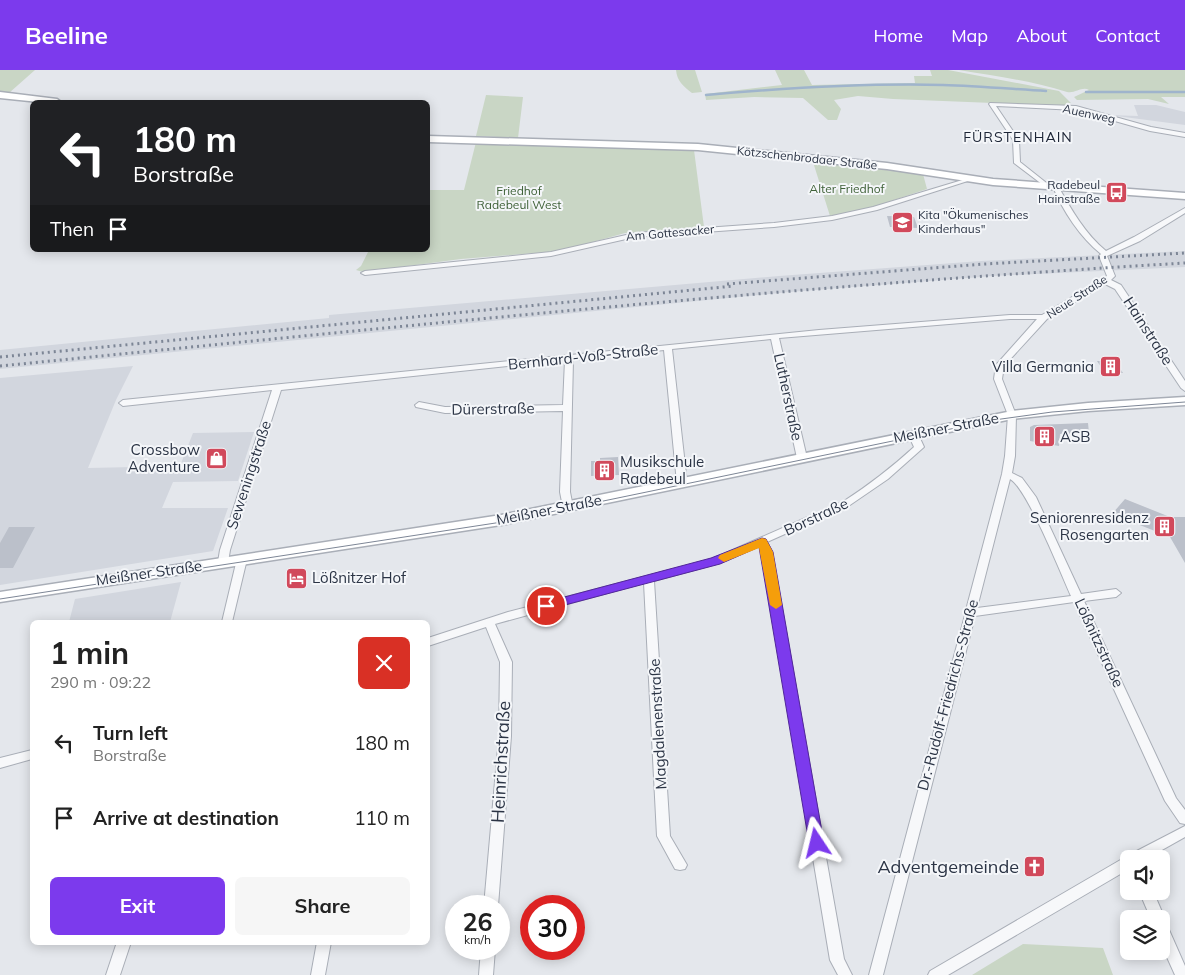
<!DOCTYPE html>
<html lang="en">
<head>
<meta charset="utf-8">
<style>
  body { margin:0; font-family:Mulish,sans-serif; background:#f6f6f6; color:#222; height:100vh; display:flex; flex-direction:column; font-size:19px; white-space:nowrap }
  * { box-sizing:border-box; margin:0 }
  p { font-size:16px; color:#767676 }
  .icon { flex:none; width:28px; height:28px; fill:none; stroke:currentColor; stroke-width:2; stroke-linecap:round; stroke-linejoin:round }
  .map { position:relative; flex:1; overflow:hidden }
  .panel { position:absolute; left:30px; top:550px; width:400px; height:325px; display:flex; flex-direction:column; background:#fff; border-radius:8px; box-shadow:0 2px 12px #0003 }
  .panel>* { flex:none }
  .guide { position:absolute; left:30px; top:30px; width:400px; height:152px; border-radius:8px; box-shadow:0 2px 12px #0003; background:#202124; color:#fff; overflow:hidden }
  .tools { position:absolute; left:1120px; top:780px; display:grid; gap:10px }
  .tools a { display:grid; place-items:center; width:50px; height:50px; border-radius:8px; background:#fff; box-shadow:0 2px 12px #0003; font-size:25px }
  .speed { position:absolute; left:445px; top:825px; display:flex; gap:10px; font-size:25px; font-weight:700; text-align:center }
  .speed>* { display:grid; place-content:center; width:65px; height:65px; border-radius:50%; background:#fff; box-shadow:0 2px 12px #0003; line-height:1 }
  .speed small { font-size:12px; font-weight:400 }
  .speed .limit { border:8px solid #d22; background:#fff; color:#111 }
  .pin { position:absolute; display:grid; place-items:center; width:42px; height:42px; color:#fff; margin:-21px; border:2px solid #fff; border-radius:50%; box-shadow:0 1px 5px #0007 }
  .me { position:absolute; width:55px; margin:-28px; rotate:350deg; stroke-linejoin:round; filter:drop-shadow(0 0 4px #0008) }
  .turn { display:flex; align-items:center; gap:18px; height:105px; padding:0 20px; font-size:22px }
  .turn .icon { width:65px; height:65px; stroke-width:2.5 }
  .turn b { display:block; font-size:35px; line-height:42px }
  .then { display:flex; align-items:center; height:48px; padding:0 20px; background:#0003; gap:10px; font-size:19px }
  .round { display:grid; place-items:center; flex:none; width:52px; height:52px; border-radius:8px; background:#f6f6f6 }
  .headline { display:flex; align-items:center; justify-content:space-between; height:85px; padding:0 20px }
  h1 { font-size:30px; font-weight:700; line-height:38px }
  .cta { display:flex; gap:10px; margin-top:auto; padding:10px 20px }
  .cta a { flex:1; height:58px; border-radius:8px; background:#7c3aed; color:#fff; font-size:20px; font-weight:700; line-height:58px; text-align:center }
  .cta a+a { background:#f6f6f6; color:#222 }
  ul { padding:0; list-style:none }
  li { display:flex; align-items:center; gap:15px; height:75px; padding:0 20px }
  li div { flex:1 }
  li b { display:block; font-size:19px }
  li em { font-style:normal }
  header { display:flex; align-items:center; gap:30px; box-sizing:border-box; height:70px; padding:0 25px; background:#7c3aed; color:#fff }
  header strong { font-size:24px }
  nav { display:flex; gap:28px; margin-inline-start:auto; font-size:18px }
  .map>svg:first-child { display:block }
  .built { fill:#d2d6de }
  .green { fill:#c9d6c5 }
  .lines { fill:none; stroke-linecap:round; stroke-linejoin:round }
  .stream { stroke:#9fb4cc; stroke-width:2.5 }
  .building { fill:#bbc0ca }
  .street-casing { stroke:#a9aeb7; stroke-width:2 }
  .secondary-casing { stroke:#a9aeb7; stroke-width:3 }
  .street { fill:#f7f8fa; fill-rule:evenodd }
  .secondary { fill:#fff; fill-rule:evenodd }
  .tram { stroke:#7d8696; stroke-width:1 }
  .rail { stroke:#7d8696; stroke-width:3; stroke-dasharray:2 4; stroke-linecap:butt }
  .route { fill:#7c3aed; stroke:#51269a }
  .slow { fill:#f59e0b }
  .labels { text-anchor:middle; stroke-width:4; stroke-linejoin:round; paint-order:stroke }
  .far-street-label { font-size:12px; fill:#2b3445; stroke:#f4f6f9 }
  .far-poi-label { font-size:12px; fill:#2b3445; stroke:#f4f6f9; text-anchor:end }
  .far-park-label { font-size:12px; fill:#3f6138; stroke:#f4f6f9 }
  .far-neighbourhood-label { font-size:14px; letter-spacing:1px; fill:#1d2536; stroke:#f4f6f9 }
  .street-label { font-size:15px; fill:#2b3445; stroke:#f4f6f9 }
  .poi-label { font-size:15px; fill:#2b3445; stroke:#f4f6f9; text-anchor:end }
  .near-street-label { font-size:18px; fill:#2b3445; stroke:#f4f6f9 }
  .near-poi-label { font-size:18px; fill:#2b3445; stroke:#f4f6f9; text-anchor:end }
</style>
</head>
<body>
<header>
<strong>Beeline</strong>
<nav><a>Home</a><a>Map</a><a>About</a><a>Contact</a></nav>
</header>
<div class="map">
<svg width="1185" height="905" viewBox="0 0 1185 905">
  <rect width="100%" height="100%" fill="#e4e7ec"/>
  <!-- built -->
  <path class="built" d="M 1134,35 L 1156,35 L 1185,42 L 1185,55 L 1109,45 L 1138,46 Z
    M 1185,181 L 1185,197 L 993,206 L 790,222 L 0,299 L 0,280 L 329,248 L 329,245 L 779,206 L 981,191 Z
    M 133,296 L 116,330 L 88,398 L 180,396 L 193,363 L 254,362 L 238,411 L 173,412 L 162,438 L 228,438 L 213,481 L 0,515 L 0,308 Z
    M 181,512 L 170,552 L 69,552 L 75,529 Z"/>
  <!-- green -->
  <path class="green" d="M 0,0 L 35,0 L 9,23 L 0,21 Z
    M 676,0 L 695,0 L 702,22 L 692,23 C 683,16 677,11 676,0 Z
    M 775,0 L 804,0 L 812,15 L 915,13 L 914,6 L 932,6 L 930,0 L 948,0 L 1059,21 L 1071,33 L 1066,33 L 1069,36 L 893,29 L 858,26 L 834,30 L 841,39 L 837,50 L 828,50 L 803,28 L 754,27 L 706,30 L 705,24 L 782,15 Z
    M 959,0 L 1185,0 L 1185,27 L 1161,27 L 1169,34 L 1148,29 L 1077,30 L 1074,27 L 1089,20 C 1082,16 1075,24 1067,22 C 1032,11 995,6 959,0 Z
    M 486,25 L 523,27 L 518,68 L 476,66 Z
    M 476,72 L 694,80 L 704,157 L 625,163 L 561,181 L 461,189 L 363,202 L 356,200 L 361,196 L 369,180 L 428,180 L 428,120 L 464,120 Z
    M 813,92 L 923,104 L 927,119 L 873,137 L 830,146 Z
    M 1023,874 L 1103,878 L 1113,905 L 972,905 Z"/>
  <g class="lines">
    <!-- stream -->
    <path class="stream" d="M 1086,22 L 1185,22
      M 706,25 C 785,18 864,13 943,15 C 977,16 1012,19 1046,21"/>
  </g>
  <!-- building -->
  <path class="building" d="M 887,146 L 914,147 L 918,158 L 890,157 Z
    M 1097,291 L 1115,291 L 1123,303 L 1105,303 Z
    M 1088,353 L 1089,363 L 1060,364 L 1059,376 L 1030,371 L 1030,357 L 1034,355 Z
    M 618,387 L 619,405 L 591,406 L 591,391 L 600,391 L 600,388 Z
    M 1125,429 L 1170,447 L 1185,447 L 1185,493 L 1170,467 L 1112,444 Z
    M 9,457 L 35,457 L 13,498 L 0,498 L 0,473 Z"/>
  <g class="lines">
    <defs>
      <path id="street" d="M 990,33 L 1076,36 L 1151,57 L 1185,63 L 1185,67 L 1150,61 L 1076,40 L 996,36 L 1019,70 L 1020,92 L 1049,115 L 1050,116 L 1047,118 L 1014,93 L 1013,70 L 989,34 Z
        M 969,108 L 974,109 L 877,140 L 832,150 L 774,157 L 635,167 L 551,186 L 365,205 L 361,203 L 365,201 L 551,182 L 635,163 L 774,153 L 832,146 L 873,137 Z
        M 1054,116 L 1058,116 C 1071,139 1085,164 1106,181 L 1134,167 L 1185,138 L 1185,143 L 1140,171 L 1107,186 L 1115,206 L 1111,210 L 1121,215 L 1185,311 L 1185,321 L 1181,318 L 1115,219 L 1105,214 L 1047,249 L 1004,296 L 1002,309 L 1016,345 L 1015,386 L 1012,403 L 1022,408 L 1036,427 L 1081,524 L 1116,519 L 1121,523 L 1116,527 L 1084,531 L 1176,728 L 1185,740 L 1185,754 L 1180,753 L 1165,731 L 1074,532 L 975,546 L 883,905 L 869,905 L 965,545 L 964,543 L 966,540 L 1002,404 L 1005,386 L 1008,345 L 994,309 L 996,295 L 1037,249 L 1010,249 L 779,268 L 807,388 L 802,391 L 797,388 L 771,269 L 672,279 L 687,413 L 682,416 L 677,413 L 664,280 L 573,290 L 570,422 L 573,437 L 568,440 L 563,437 L 560,422 L 563,341 L 445,343 L 416,337 L 415,335 L 419,332 L 445,337 L 563,335 L 565,290 L 281,320 L 230,480 L 228,492 L 223,495 L 218,492 L 220,480 L 272,320 L 123,336 L 119,333 L 123,330 L 819,260 L 1010,245 L 1042,245 L 1107,206 L 1099,186 L 1101,184 C 1080,167 1063,141 1053,117 ZM 1010,409 C 1027,418 1061,504 1071,526 L 977,538 Z
        M 913,361 L 918,364 L 924,377 L 888,409 L 850,435 L 767,472 L 772,482 L 844,889 L 852,905 L 838,905 L 830,890 L 762,482 L 759,476 L 720,493 L 654,511 L 670,766 L 687,795 L 685,799 L 680,800 L 675,799 L 657,766 L 644,513 L 495,554 L 512,592 L 511,666 L 498,836 L 484,836 L 499,666 L 500,592 L 486,557 L 428,576 L 428,568 L 508,542 L 712,489 L 844,431 C 869,415 892,397 914,377 L 908,364 Z
        M 242,486 L 247,489 L 232,552 L 222,552 L 237,489 Z
        M 32,680 L 32,689 L 0,698 L 0,688 Z
        M 1185,756 L 1185,767 L 1146,789 L 1129,789 L 1129,799 L 948,905 L 928,905 L 930,901 L 1129,785 Z
        M 1139,821 L 1153,821 L 1165,849 L 1163,852 L 1166,853 L 1185,896 L 1185,905 L 1175,905 L 1161,874 L 1161,849 L 1151,849 Z
        M 117,872 L 131,872 L 120,905 L 106,905 Z
        M 317,872 L 331,872 L 325,905 L 311,905 Z
        M 481,879 L 495,879 L 493,905 L 479,905 Z"/>
      <path id="secondary" d="M 0,22 L 57,29 L 61,32 L 39,32 L 0,28 Z
        M 428,66 L 698,74 L 887,93 L 993,109 L 1185,123 L 1185,129 L 993,115 L 887,99 L 698,80 L 428,72 Z
        M 1185,327 L 1185,335 L 1088,341 L 1012,349 L 501,455 L 0,532 L 0,522 L 501,445 L 1012,341 L 1088,333 Z"/>
    </defs>
    <!-- street casing -->
    <use href="#street" class="street-casing"/>
    <!-- secondary casing -->
    <use href="#secondary" class="secondary-casing"/>
    <!-- street -->
    <use href="#street" class="street"/>
    <!-- secondary -->
    <use href="#secondary" class="secondary"/>
    <!-- tram -->
    <path class="tram" d="M 0,529 L 502,452 L 994,350 L 1052,342 L 1185,332"/>
    <!-- rail -->
    <path class="rail" d="M 727,214 L 984,194 L 1185,183
      M 0,287 L 734,216
      M 0,296 C 395,257 789,216 1185,193"/>
  </g>
  <!-- route -->
  <path class="route" d="M 762,468 L 766,469 L 773,482 L 824,773 L 822,778 L 817,779 L 812,778 L 809,773 L 759,477 L 720,494 L 546,540 L 540,536 L 542,533 L 711,488 Z"/>
  <!-- slow -->
  <path class="slow" d="M 762,468 L 766,469 L 773,482 L 782,535 L 776,539 L 770,535 L 759,478 L 724,492 L 718,488 L 720,485 Z"/>
  <!-- icons -->
  <defs>
    <symbol id="bus-square" viewBox="-11 -11 22 22"><rect x="-9" y="-9" width="18" height="18" rx="4" fill="#d1495b" stroke="#f4f6f9"/><path d="M-5-6H5V4H4V6H2V4H-2V6H-4V4H-5ZM-3.5-4V0h7V-4ZM-3.5 1.2v1.5H-2V1.2ZM2 1.2v1.5H3.5V1.2Z" fill="#fff"/></symbol>
    <symbol id="school-square" viewBox="-11 -11 22 22"><rect x="-9" y="-9" width="18" height="18" rx="4" fill="#d1495b" stroke="#f4f6f9"/><path d="M0-5L7-2L0 1L-7-2ZM-4 1L0 2.5L4 1V4Q0 6-4 4Z" fill="#fff"/></symbol>
    <symbol id="building-square" viewBox="-11 -11 22 22"><rect x="-9" y="-9" width="18" height="18" rx="4" fill="#d1495b" stroke="#f4f6f9"/><path d="M-4-6H4V6H1V3H-1V6H-4ZM-2.5-4.3h1.7v1.8h-1.7ZM.8-4.3h1.7v1.8H.8ZM-2.5-1h1.7V.8h-1.7ZM.8-1h1.7V.8H.8Z" fill="#fff"/></symbol>
    <symbol id="shop-square" viewBox="-11 -11 22 22"><rect x="-9" y="-9" width="18" height="18" rx="4" fill="#d1495b" stroke="#f4f6f9"/><path d="M-5-2.5h2.3a2.7 3.5 0 0 1 5.4 0H5L5.5 6h-11ZM-1.5-2.5h3a1.5 2.3 0 0 0-3 0Z" fill="#fff"/></symbol>
    <symbol id="hotel-square" viewBox="-11 -11 22 22"><rect x="-9" y="-9" width="18" height="18" rx="4" fill="#d1495b" stroke="#f4f6f9"/><path d="M-6-4.5h1.5V1H6V5H4.5V3h-9V5H-6ZM-4 0a1.8 1.8 0 1 1 3.6 0ZM.5 0V-2.5h3Q6-2.5 6 0Z" fill="#fff"/></symbol>
    <symbol id="church-square" viewBox="-11 -11 22 22"><rect x="-9" y="-9" width="18" height="18" rx="4" fill="#d1495b" stroke="#f4f6f9"/><path d="M-1.2-6h2.4v3.5h3.3v2.4h-3.3V6h-2.4V-.1h-3.3v-2.4h3.3Z" fill="#fff"/></symbol>
  </defs>
  <g fill-rule="evenodd">
    <use href="#bus-square" x="1104" y="110" width="25" height="25"/>
    <use href="#school-square" x="890" y="140" width="25" height="25"/>
    <use href="#building-square" x="1098" y="284" width="25" height="25"/>
    <use href="#building-square" x="1032" y="354" width="25" height="25"/>
    <use href="#shop-square" x="204" y="376" width="25" height="25"/>
    <use href="#building-square" x="592" y="388" width="25" height="25"/>
    <use href="#building-square" x="1152" y="444" width="25" height="25"/>
    <use href="#hotel-square" x="284" y="496" width="25" height="25"/>
    <use href="#church-square" x="1022" y="784" width="25" height="25"/>
  </g>
  <g class="labels">
    <!-- far-street labels -->
    <g class="far-street-label">
      <text transform="translate(1089 44) rotate(12)" y="4">Auenweg</text>
      <text transform="translate(807 88) rotate(6)" y="4">Kötzschenbrodaer Straße</text>
      <text transform="translate(670 163) rotate(-5)" y="4">Am Gottesacker</text>
      <text transform="translate(1077 227) rotate(-33)" y="4">Neue Straße</text>
    </g>
    <!-- far-poi labels -->
    <g class="far-poi-label">
      <text x="1100" y="119">Radebeul<tspan x="1100" dy="14">Hainstraße</tspan></text>
      <text x="918" y="149" text-anchor="start">Kita "Ökumenisches<tspan x="918" dy="14">Kinderhaus"</tspan></text>
    </g>
    <!-- far-park labels -->
    <g class="far-park-label">
      <text x="847" y="123">Alter Friedhof</text>
      <text x="519" y="125">Friedhof<tspan x="519" dy="14">Radebeul West</tspan></text>
    </g>
    <!-- far-neighbourhood labels -->
    <g class="far-neighbourhood-label">
      <text x="1018" y="72">FÜRSTENHAIN</text>
    </g>
    <!-- street labels -->
    <g class="street-label">
      <text transform="translate(1148 261) rotate(57)" y="5">Hainstraße</text>
      <text transform="translate(583 287) rotate(-6)" y="5">Bernhard-Voß-Straße</text>
      <text transform="translate(788 327) rotate(78)" y="5">Lutherstraße</text>
      <text transform="translate(493 339) rotate(-1)" y="5">Dürerstraße</text>
      <text transform="translate(946 358) rotate(-11)" y="5">Meißner Straße</text>
      <text transform="translate(249 405) rotate(-72)" y="5">Seweningstraße</text>
      <text transform="translate(549 440) rotate(-11)" y="5">Meißner Straße</text>
      <text transform="translate(816 447) rotate(-25)" y="5">Borstraße</text>
      <text transform="translate(149 503) rotate(-8)" y="5">Meißner Straße</text>
      <text transform="translate(1099 573) rotate(65)" y="5">Lößnitzstraße</text>
      <text transform="translate(948 625) rotate(-75)" y="5">Dr.-Rudolf-Friedrichs-Straße</text>
      <text transform="translate(658 654) rotate(-93)" y="5">Magdalenenstraße</text>
    </g>
    <!-- poi labels -->
    <g class="poi-label">
      <text x="1094" y="302">Villa Germania</text>
      <text x="1060" y="372" text-anchor="start">ASB</text>
      <text x="200" y="385">Crossbow<tspan x="200" dy="17">Adventure</tspan></text>
      <text x="620" y="397" text-anchor="start">Musikschule<tspan x="620" dy="17">Radebeul</tspan></text>
      <text x="1149" y="453">Seniorenresidenz<tspan x="1149" dy="17">Rosengarten</tspan></text>
      <text x="312" y="513" text-anchor="start">Lößnitzer Hof</text>
    </g>
    <!-- near-street labels -->
    <g class="near-street-label">
      <text transform="translate(501 692) rotate(-87)" y="6">Heinrichstraße</text>
    </g>
    <!-- near-poi labels -->
    <g class="near-poi-label">
      <text x="1019" y="803">Adventgemeinde</text>
    </g>
  </g>
</svg>
<div class="tools">
<a><svg class="icon" aria-label="sound" viewBox="0 0 24 24"><path d="M4 9h4l5-4v14l-5-4H4zM17 9q2 3 0 6"/></svg></a>
<a><svg class="icon" aria-label="layers" viewBox="0 0 24 24"><path d="M12 4l9 5-9 5-9-5zM3 14l9 5 9-5"/></svg></a>
</div>
<div class="speed"><div>26<small>km/h</small></div><div class="limit">30</div></div>
<div class="pin" style="left:546px;top:536px;background:#d93025"><svg class="icon" aria-label="arrive" viewBox="0 0 24 24"><path d="M6 21V4h12l-3 4 3 4H6"/></svg></div>
<svg class="me" style="left:817px;top:773px" viewBox="-20 -20 40 40"><path d="M0-17L14 15 0 8-14 15z" fill="#7c3aed" stroke="#fff" stroke-width="4"/></svg>
<div class="guide">
<div class="turn"><svg class="icon" aria-label="left" viewBox="0 0 24 24"><path d="M17 20v-9H6M10 6l-5 5 5 5"/></svg><div><b>180 m</b>Borstraße</div></div>
<div class="then">Then<svg class="icon" aria-label="arrive" viewBox="0 0 24 24"><path d="M6 21V4h12l-3 4 3 4H6"/></svg></div>
</div>
<section class="panel">
<div class="headline"><div><h1>1 min</h1><p>290 m · 09:22</p></div><a class="round" style="background:#d93025;color:#fff"><svg class="icon" aria-label="close" viewBox="0 0 24 24"><path d="M6 6l12 12M18 6L6 18"/></svg></a></div>
<ul>
<li><svg class="icon" aria-label="left" viewBox="0 0 24 24"><path d="M17 20v-9H6M10 6l-5 5 5 5"/></svg><div><b>Turn left</b><p>Borstraße</p></div><em>180 m</em></li>
<li><svg class="icon" aria-label="arrive" viewBox="0 0 24 24"><path d="M6 21V4h12l-3 4 3 4H6"/></svg><div><b>Arrive at destination</b></div><em>110 m</em></li>
</ul>
<div class="cta"><a>Exit</a><a>Share</a></div>
</section>
</div>
</body>
</html>
